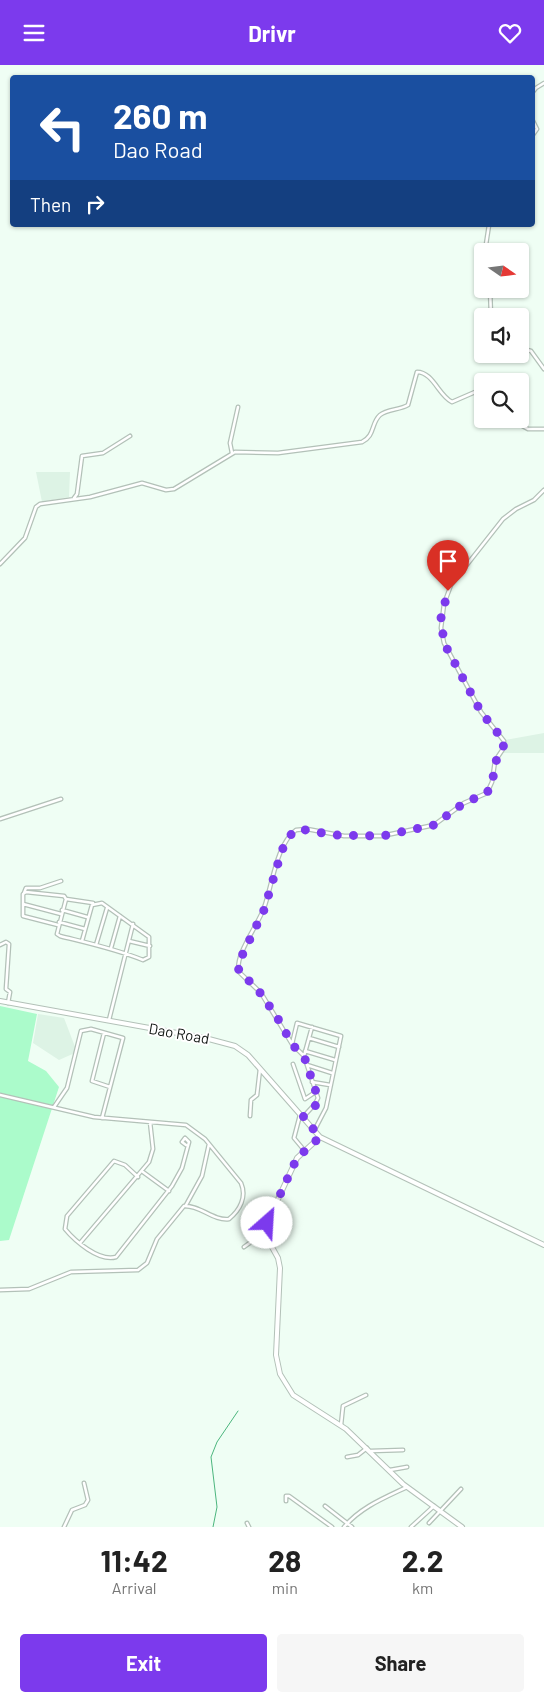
<!DOCTYPE html>
<html lang="en">
<head>
<meta charset="utf-8">
<style>
  body { margin:0; font-family:Barlow,sans-serif; background:#f6f6f6; color:#222; height:100vh; display:flex; flex-direction:column; font-size:19px; white-space:nowrap }
  * { box-sizing:border-box; margin:0 }
  p { font-size:16px; color:#767676 }
  .icon { flex:none; width:28px; height:28px; fill:none; stroke:currentColor; stroke-width:2; stroke-linecap:round; stroke-linejoin:round }
  .map { position:relative; height:1462px; overflow:hidden }
  .details { display:flex; flex-direction:column; background:#fff; flex:1 }
  .details>* { flex:none }
  .top-card { position:absolute; left:10px; top:10px; width:525px; height:152px; border-radius:5px; box-shadow:0 1px 4px #0004; background:#1a4fa0; color:#fff; overflow:hidden }
  .needle { width:32px; rotate:104deg }
  .fabs { position:absolute; left:474px; top:178px; display:grid; gap:10px }
  .fabs a { display:grid; place-items:center; width:55px; height:55px; border-radius:5px; background:#fff; box-shadow:0 1px 4px #0004; font-size:25px }
  .pin { position:absolute; display:grid; place-items:center; width:42px; height:42px; color:#fff; margin:-51px -21px; border-radius:50% 50% 50% 0; rotate:-45deg; box-shadow:0 0 5px #0007 }
  .pin .icon { rotate:45deg }
  .me { position:absolute; width:55px; margin:-28px; rotate:26deg; stroke-linejoin:round; filter:drop-shadow(0 0 4px #0008) }
  .turn { display:flex; align-items:center; gap:18px; height:105px; padding:0 20px; font-size:22px }
  .turn .icon { width:65px; height:65px; stroke-width:2.5 }
  .turn b { display:block; font-size:35px; line-height:42px }
  .then { display:flex; align-items:center; height:48px; padding:0 20px; background:#0003; gap:10px; font-size:19px }
  .eta { display:flex; justify-content:space-evenly; align-items:center; height:85px; text-align:center }
  .eta b { font-size:30px; font-weight:700; line-height:35px }
  .primary-button { display:flex; gap:10px; margin-top:auto; padding:10px 20px }
  .primary-button a { flex:1; height:58px; border-radius:5px; background:#7c3aed; color:#fff; font-size:20px; font-weight:700; line-height:58px; text-align:center }
  .primary-button a+a { background:#f6f6f6; color:#222 }
  header { display:flex; justify-content:space-between; align-items:center; height:65px; padding:0 20px; background:#7c3aed; color:#fff; font-size:22px; font-weight:700 }
  .map>svg:first-child { display:block }
  .built { fill:#ddf3e5 }
  .green { fill:#abfbcb }
  .lines { fill:none; stroke-linecap:round; stroke-linejoin:round }
  .stream { stroke:#4cb67e; stroke-width:1 }
  .street-casing { stroke:#b3c1b8; stroke-width:5 }
  .secondary-casing { stroke:#b3c1b8; stroke-width:6 }
  .street { stroke:#fff; stroke-width:2.5 }
  .secondary { stroke:#fff; stroke-width:4 }
  .route { stroke:#7c3aed; stroke-width:9; stroke-dasharray:0 16.2 }
  .labels { text-anchor:middle; stroke-width:4; stroke-linejoin:round; paint-order:stroke }
  .street-label { font-size:15px; fill:#121714; stroke:#fff }
</style>
</head>
<body>
<header><svg class="icon" aria-label="menu" viewBox="0 0 24 24"><path d="M4 6h16M4 12h16M4 18h16"/></svg>Drivr<svg class="icon" aria-label="heart" viewBox="0 0 24 24"><path d="M12 20l-8-8c-3-5 5-10 8-4 3-6 11-1 8 4z"/></svg></header>
<div class="map">
<svg width="544" height="1462" viewBox="0 0 544 1462">
  <rect width="100%" height="100%" fill="#effef4"/>
  <!-- built -->
  <path class="built" d="M 36,407 L 70,407 L 69,432 L 42,437 Z
    M 544,668 L 544,688 L 503,688 L 505,675 Z
    M 38,949 L 64,953 L 77,987 L 59,995 L 33,978 Z"/>
  <!-- green -->
  <path class="green" d="M 0,941 L 37,949 L 28,996 L 46,1006 L 59,1022 L 9,1175 L 0,1176 Z"/>
  <g class="lines">
    <!-- stream -->
    <path class="stream" d="M 213,1462 L 217,1442 L 211,1392 L 217,1377 L 238,1346"/>
    <defs>
      <path id="street" d="M 532,28 L 536,23 L 544,18
        M 532,54 L 537,64 L 532,71
        M 485,186 L 489,160
        M 490,224 L 491,251
        M 520,283 L 531,286 L 544,304
        M 510,354 L 528,364 L 544,364
        M 232,388 L 230,378 L 238,342
        M 74,433 L 77,429 L 82,391 L 103,388 L 130,371
        M 0,499 L 25,473 L 36,442 L 40,439 L 90,432 L 142,418 L 166,425 L 174,424 L 235,387 L 278,388 L 362,377 C 375,371 371,358 380,350 C 387,344 400,345 408,340 L 417,307 C 433,307 439,331 452,337 L 482,324
        M 0,754 L 61,734
        M 24,828 L 26,823 L 40,823 L 61,816
        M 23,839 L 61,849
        M 62,845 L 87,852
        M 59,857 L 85,864
        M 58,860 L 23,851 L 23,829 L 26,827 L 64,831 L 66,834
        M 82,876 L 92,840 L 102,838 L 149,872 L 149,892 L 143,895 C 116,884 88,878 60,871 L 57,869 L 66,834 L 93,838
        M 129,876 L 150,881
        M 0,880 L 6,877 L 9,879 L 6,924 L 10,927 L 8,938
        M 96,880 L 107,843
        M 111,883 L 120,851
        M 109,955 L 133,859
        M 104,968 L 92,1016 L 110,1022
        M 309,973 L 339,982
        M 292,979 L 297,958 L 341,971 L 326,1043 L 314,1066
        M 305,986 L 335,995
        M 304,991 L 312,962
        M 293,999 L 305,1034 L 317,1026
        M 307,1000 L 332,1008
        M 312,1017 L 330,1020
        M 0,1030 L 94,1052 L 186,1060 L 205,1074 L 241,1118 C 247,1132 240,1145 229,1154 C 213,1156 200,1140 184,1141 L 157,1174 L 147,1198 L 138,1205 L 71,1207 L 29,1224 L 0,1225
        M 54,1042 L 67,1023 L 81,966 L 91,964 L 123,973 L 102,1053
        M 300,1050 L 294,1073 L 304,1085
        M 250,1051 L 251,1035 L 257,1030 L 260,1004
        M 303,1052 L 315,1039 L 318,1033 L 304,991 L 292,979 L 261,928 L 239,907 C 234,891 258,860 264,843 C 272,822 276,779 296,765 L 307,764 L 344,771 L 382,771 L 434,760 L 464,738 L 487,728 L 492,717 L 495,696 L 503,684 L 504,676 L 481,647 L 444,578 L 441,563 L 444,539 L 451,520 L 503,454 L 516,444 L 534,435 L 544,425
        M 143,1107 L 169,1126
        M 138,1112 L 125,1100 L 114,1096 L 67,1151 L 65,1164 C 75,1176 99,1197 116,1192 L 172,1121 L 182,1103 L 189,1077 L 185,1073 L 182,1077 L 186,1080
        M 186,1140 L 202,1111 L 209,1079
        M 80,1178 L 149,1097 L 153,1084 L 150,1057
        M 244,1182 L 265,1167
        M 341,1360 L 343,1341 L 366,1330
        M 371,1386 L 403,1385
        M 347,1392 L 358,1390 L 367,1383
        M 390,1405 L 407,1402
        M 286,1436 L 286,1431 L 289,1431 L 332,1462
        M 325,1441 L 352,1462
        M 247,1458 L 249,1462
        M 429,1458 L 461,1424
        M 64,1462 L 72,1445 L 85,1440 L 88,1435 L 84,1418
        M 344,1462 C 361,1442 384,1433 407,1422
        M 411,1462 L 434,1441"/>
      <path id="secondary" d="M 0,936 L 205,973 L 235,981 L 248,990 L 320,1072 L 544,1180
        M 320,1072 L 297,1093 L 267,1158 L 267,1173 L 278,1193 L 280,1203 L 276,1290 L 280,1309 L 293,1330 L 346,1364 L 403,1419 L 462,1462"/>
    </defs>
    <!-- street casing -->
    <use href="#street" class="street-casing"/>
    <!-- secondary casing -->
    <use href="#secondary" class="secondary-casing"/>
    <!-- street -->
    <use href="#street" class="street"/>
    <!-- secondary -->
    <use href="#secondary" class="secondary"/>
  </g>
  <g class="lines">
    <!-- route -->
    <path class="route" d="M 267,1158 L 297,1093 L 320,1072 L 303,1052 L 316,1040 L 318,1033 L 305,994 L 292,979 L 277,952 L 256,922 L 239,907 L 238,899 L 264,845 L 282,785 L 292,768 L 300,764 L 334,770 L 382,771 L 434,760 L 464,738 L 487,728 L 492,718 L 496,696 L 503,684 L 504,676 L 481,647 L 444,578 L 441,553 L 448,526"/>
  </g>
  <g class="labels">
    <!-- street labels -->
    <g class="street-label">
      <text transform="translate(179 969) rotate(10)" y="5">Dao Road</text>
    </g>
  </g>
</svg>
<div class="fabs">
<a><svg class="needle" viewBox="-14 -14 28 28"><path d="M0-13l5 13h-10z" fill="#e53935"/><path d="M0 13l5-13h-10z" fill="#767676"/></svg></a>
<a><svg class="icon" aria-label="sound" viewBox="0 0 24 24"><path d="M4 9h4l5-4v14l-5-4H4zM17 9q2 3 0 6"/></svg></a>
<a><svg class="icon" aria-label="search" viewBox="0 0 24 24"><circle cx="10" cy="10" r="6"/><path d="M15 15l6 6"/></svg></a>
</div>
<div class="pin" style="left:448px;top:526px;background:#d93025"><svg class="icon" aria-label="arrive" viewBox="0 0 24 24"><path d="M6 21V4h12l-3 4 3 4H6"/></svg></div>
<svg class="me" style="left:267px;top:1158px" viewBox="-20 -20 40 40"><circle r="19" fill="#fff"/><path d="M0-13L10 11 0 6-10 11z" fill="#7c3aed"/></svg>
<div class="top-card">
<div class="turn"><svg class="icon" aria-label="left" viewBox="0 0 24 24"><path d="M17 20v-9H6M10 6l-5 5 5 5"/></svg><div><b>260 m</b>Dao Road</div></div>
<div class="then">Then<svg class="icon" aria-label="right" viewBox="0 0 24 24"><path d="M7 20v-9h11M14 6l5 5-5 5"/></svg></div>
</div>
</div>
<section class="details">
<div class="eta">
<div><b>11:42</b><p>Arrival</p></div>
<div><b>28</b><p>min</p></div>
<div><b>2.2</b><p>km</p></div>
</div>
<div class="primary-button"><a>Exit</a><a>Share</a></div>
</section>
</body>
</html>
